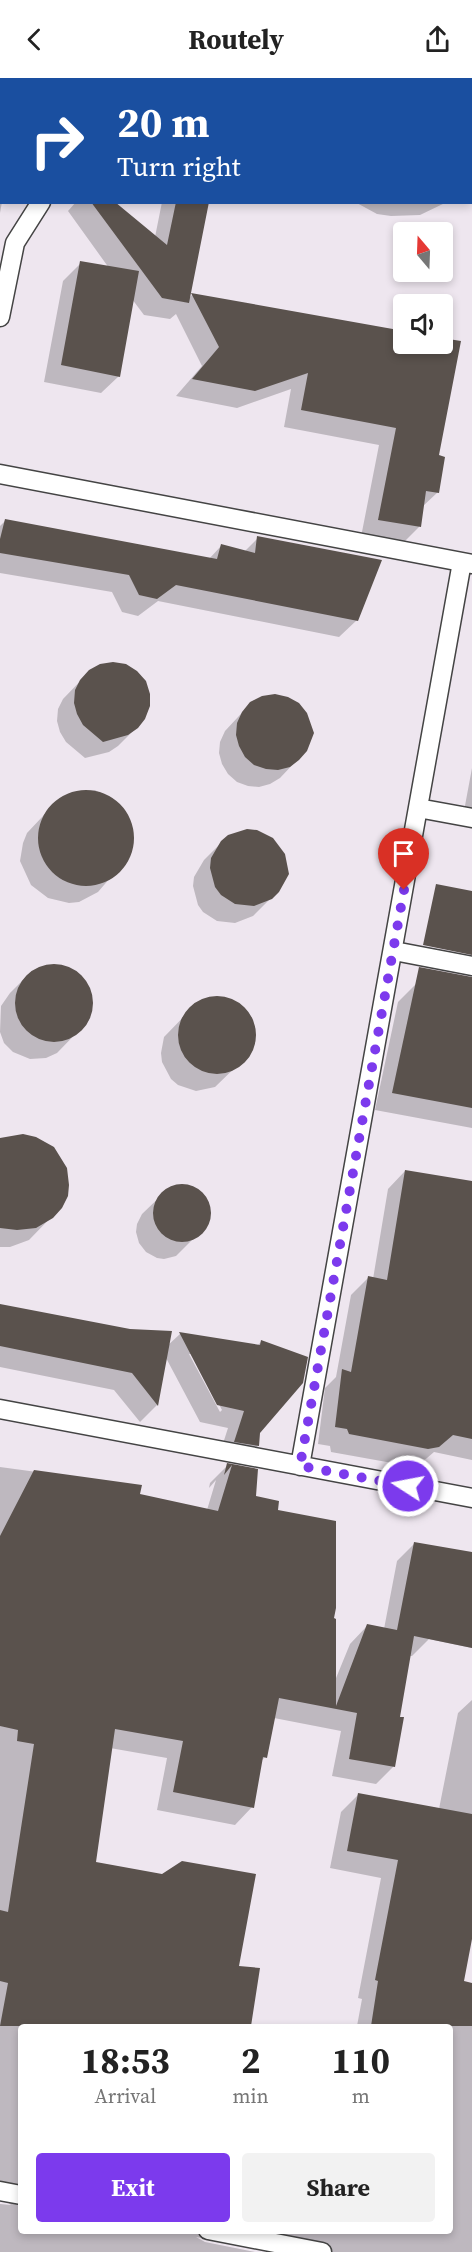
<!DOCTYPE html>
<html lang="en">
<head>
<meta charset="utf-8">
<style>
  body { margin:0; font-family:"Source Serif 4",serif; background:#f2f2f2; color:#222; height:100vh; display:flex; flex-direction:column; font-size:22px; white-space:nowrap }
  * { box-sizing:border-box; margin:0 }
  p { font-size:20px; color:#767676 }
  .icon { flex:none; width:33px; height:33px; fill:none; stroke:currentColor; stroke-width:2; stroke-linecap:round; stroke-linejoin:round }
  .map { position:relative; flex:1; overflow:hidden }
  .panel { position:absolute; left:18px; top:1946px; width:435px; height:210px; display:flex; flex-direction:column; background:#fff; border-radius:6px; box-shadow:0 3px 9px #0003 }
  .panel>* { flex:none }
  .banner { position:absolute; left:0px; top:0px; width:472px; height:126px; box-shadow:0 3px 9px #0003; background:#1a4fa0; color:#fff; overflow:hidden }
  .needle { width:39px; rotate:341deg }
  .controls { position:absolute; left:393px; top:144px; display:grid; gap:12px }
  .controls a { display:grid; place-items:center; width:60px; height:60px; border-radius:6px; background:#fff; box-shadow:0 3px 9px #0003; font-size:30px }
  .pin { position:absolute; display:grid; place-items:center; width:51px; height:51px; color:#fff; margin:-62px -26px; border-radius:50% 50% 50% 0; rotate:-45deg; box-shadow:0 0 6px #0007 }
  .pin .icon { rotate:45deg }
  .me { position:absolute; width:66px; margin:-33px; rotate:281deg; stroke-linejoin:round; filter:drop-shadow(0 0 4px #0008) }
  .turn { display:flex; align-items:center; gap:21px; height:126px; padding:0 18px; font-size:27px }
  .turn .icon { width:78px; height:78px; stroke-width:2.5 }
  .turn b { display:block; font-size:42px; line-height:51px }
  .eta { display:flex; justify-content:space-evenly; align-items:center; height:102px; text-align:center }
  .eta b { font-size:36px; font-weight:700; line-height:42px }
  .button { display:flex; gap:12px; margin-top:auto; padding:12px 18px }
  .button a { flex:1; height:69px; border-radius:6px; background:#7c3aed; color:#fff; font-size:24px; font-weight:700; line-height:69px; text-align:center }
  .button a+a { background:#f2f2f2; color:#222 }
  header { display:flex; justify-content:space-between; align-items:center; height:78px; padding:0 18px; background:#fff; font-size:27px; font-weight:700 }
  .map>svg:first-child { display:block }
  .industrial { fill:#eee6ef; fill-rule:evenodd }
  .shadow { fill:#0003; fill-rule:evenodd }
  .building { fill:#5a524d }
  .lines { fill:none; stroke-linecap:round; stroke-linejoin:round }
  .service-casing { stroke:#444; stroke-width:21 }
  .service { stroke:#fff; stroke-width:18 }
  .route { stroke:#7c3aed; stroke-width:10; stroke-dasharray:0 18 }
</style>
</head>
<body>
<header><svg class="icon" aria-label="back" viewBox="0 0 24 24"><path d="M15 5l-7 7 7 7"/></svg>Routely<svg class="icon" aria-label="share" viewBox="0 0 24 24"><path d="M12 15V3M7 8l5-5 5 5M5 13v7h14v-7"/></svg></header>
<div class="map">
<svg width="472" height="2174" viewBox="0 0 472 2174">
  <rect width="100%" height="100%" fill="#fffdf5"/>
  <!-- industrial -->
  <path class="industrial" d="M 0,0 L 472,0 L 472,2174 L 0,2174 ZM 2,2 L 471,2 L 471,124 L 2,124 ZM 404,154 L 442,154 L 442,194 L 404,194 ZM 404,226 L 442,226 L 442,266 L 404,266 ZM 21,1948 L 450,1948 L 450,2152 L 21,2152 Z"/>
  <!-- shadow -->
  <path class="shadow" d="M 0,0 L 22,0 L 2,2 L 2,124 L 0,135 Z
    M 139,0 L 232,0 L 232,2 Z
    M 342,0 L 472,0 L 472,101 L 471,2 L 341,2 Z
    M 76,124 L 112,124 L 155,159 L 162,124 L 207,124 L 189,220 L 192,217 L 404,266 L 442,266 L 437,378 L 438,414 L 422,429 L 419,449 L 402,466 L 361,459 L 379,367 L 284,349 L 291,311 L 237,330 L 176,318 L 202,288 L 176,236 L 170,241 L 144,237 L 132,221 L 119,298 L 101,315 L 44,304 L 63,203 L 81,185 L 109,190 L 68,133 Z
    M 355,124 L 447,124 L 420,137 L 391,138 L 377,136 Z
    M 5,443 L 209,481 L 221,468 L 244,474 L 258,460 L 357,542 L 339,559 L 158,523 L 138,538 L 122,534 L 112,514 L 0,495 L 0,448 Z
    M 90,593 L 137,649 L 118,668 L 109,674 L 85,680 L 66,664 L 60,654 L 57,643 L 58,631 L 63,621 Z
    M 251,625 L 298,681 L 280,700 L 270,706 L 259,709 L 248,708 L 237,704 L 228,696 L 222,686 L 219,675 L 220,664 L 225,653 Z
    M 472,690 L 472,735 L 464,733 Z
    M 95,712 L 119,726 L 130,744 L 133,765 L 129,778 L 98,814 L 79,824 L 69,825 L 48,820 L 31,807 L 20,783 L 23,765 L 27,755 L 59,721 L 79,714 Z
    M 222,764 L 278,813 L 253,838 L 235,845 L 217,843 L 203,834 L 198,827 L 193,808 L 194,799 L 204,782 Z
    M 59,887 L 71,891 L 85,903 L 92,917 L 92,929 L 89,942 L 57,975 L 46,980 L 30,981 L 13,974 L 4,965 L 0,954 L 1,928 L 10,915 L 28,897 L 45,888 Z
    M 416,906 L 472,918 L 472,1050 L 375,1032 L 398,924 Z
    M 223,921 L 240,928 L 246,935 L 254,952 L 253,968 L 247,978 L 215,1009 L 196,1013 L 178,1007 L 171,1001 L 162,984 L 161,975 L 164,959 L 195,927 L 204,922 Z
    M 0,1063 L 61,1129 L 29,1162 L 10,1169 L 0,1169 Z
    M 405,1093 L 472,1105 L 472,1382 L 434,1374 L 420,1386 L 409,1388 L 331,1374 L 330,1368 L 318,1366 L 325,1310 L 336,1299 L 351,1217 L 368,1200 L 373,1201 L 388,1111 Z
    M 180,1107 L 191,1108 L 201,1115 L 208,1124 L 210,1134 L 207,1147 L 176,1178 L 164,1181 L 157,1180 L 146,1174 L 139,1165 L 136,1154 L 137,1146 L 142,1136 L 168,1111 Z
    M 0,1227 L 167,1268 L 180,1256 L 257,1268 L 261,1264 L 258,1368 L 240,1385 L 218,1381 L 228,1350 L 200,1344 L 165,1278 L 157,1327 L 140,1344 L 114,1312 L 0,1289 ZM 189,1276 L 192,1276 L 222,1332 L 220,1334 Z
    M 228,1387 L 256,1392 L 255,1419 L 277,1433 L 332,1541 L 334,1605 L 350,1566 L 367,1548 L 384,1551 L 397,1483 L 415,1465 L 472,1476 L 472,1570 L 429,1561 L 412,1578 L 409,1578 L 398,1640 L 402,1641 L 393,1689 L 376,1706 L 332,1698 L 341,1653 L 274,1640 L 265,1679 L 260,1684 L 252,1729 L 235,1747 L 157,1732 L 167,1680 L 110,1670 L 95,1785 L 237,1889 L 258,1891 L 249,1948 L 21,1948 L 21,2152 L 450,2152 L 450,1948 L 357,1948 L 362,1921 L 358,1920 L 381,1800 L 330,1790 L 341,1734 L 359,1716 L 439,1731 L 458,1635 L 472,1622 L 472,1854 L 462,1905 L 472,1906 L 472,2174 L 275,2174 L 196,2159 L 205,2164 L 255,2174 L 0,2174 L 0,2126 L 11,2127 L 6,2123 L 0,2122 L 0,1389 L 140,1408 L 139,1417 L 207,1432 L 216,1402 L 209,1410 L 210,1405 Z"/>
  <!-- building -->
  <path class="building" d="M 91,124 L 115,124 L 167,167 L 176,124 L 209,124 L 189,225 L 162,220 Z
    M 80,183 L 139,193 L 120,299 L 61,287 Z
    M 191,215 L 404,253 L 404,266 L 442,266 L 442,260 L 461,263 L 439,377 L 445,379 L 439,415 L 426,413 L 421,449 L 378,442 L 396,350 L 301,332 L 308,295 L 255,313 L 192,301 L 219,269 Z
    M 5,441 L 217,481 L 221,466 L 255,475 L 257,458 L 382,482 L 358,543 L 176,507 L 157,521 L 139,517 L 129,497 L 0,475 L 0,461 Z
    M 113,584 L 126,586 L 137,593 L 146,603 L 150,616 L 150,628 L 145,641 L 138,650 L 128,657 L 103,664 L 83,647 L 77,636 L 74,625 L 75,612 L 80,602 L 89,592 L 100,586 Z
    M 275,616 L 288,619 L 299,625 L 307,635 L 314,655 L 307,673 L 299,682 L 290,689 L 278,692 L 266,691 L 254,687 L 245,679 L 239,668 L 236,657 L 237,645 L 242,634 L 250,624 L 262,618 Z
    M38 760a48 48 0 1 1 96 0a48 48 0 1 1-96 0Z
    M 247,751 L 257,752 L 273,760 L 285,776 L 289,796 L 279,814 L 272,821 L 254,828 L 235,826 L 221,817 L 215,809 L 210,790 L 211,780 L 221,763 L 228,757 Z
    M 436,806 L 472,813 L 472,877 L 423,867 Z
    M15 925a39 39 0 1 1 78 0a39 39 0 1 1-78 0Z
    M 419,889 L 472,899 L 472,1030 L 392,1015 Z
    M178 957a39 39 0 1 1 78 0a39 39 0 1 1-78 0Z
    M 23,1056 L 36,1059 L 54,1069 L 67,1090 L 69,1107 L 68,1118 L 62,1130 L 53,1140 L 36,1150 L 17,1152 L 0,1150 L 0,1060 Z
    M 405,1092 L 472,1103 L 472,1361 L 453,1357 L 439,1369 L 428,1371 L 349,1356 L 347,1351 L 335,1349 L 342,1291 L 351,1294 L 368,1198 L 387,1202 Z
    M153 1135a29 29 0 1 1 58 0a29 29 0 1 1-58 0Z
    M 0,1226 L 130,1251 L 172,1253 L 158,1328 L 132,1295 L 0,1268 Z
    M 179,1254 L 260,1267 L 261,1262 L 308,1279 L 303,1305 L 260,1355 L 259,1368 L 234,1364 L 244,1333 L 217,1327 Z
    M 227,1385 L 258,1391 L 256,1418 L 279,1423 L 278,1432 L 336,1443 L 336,1530 L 334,1540 L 336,1541 L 336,1628 L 367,1546 L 397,1552 L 414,1464 L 472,1474 L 472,1570 L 414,1558 L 400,1639 L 404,1639 L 395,1689 L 349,1681 L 357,1635 L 279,1620 L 267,1680 L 263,1679 L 254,1730 L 173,1714 L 183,1663 L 115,1651 L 96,1784 L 162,1796 L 182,1783 L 256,1796 L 239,1888 L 260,1890 L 251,1948 L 0,1948 L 8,1905 L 0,1903 L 0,1832 L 8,1834 L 34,1666 L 17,1663 L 18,1652 L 0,1648 L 0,1458 L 34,1392 L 142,1407 L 140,1416 L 218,1433 L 232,1387 L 224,1397 Z
    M 358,1715 L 472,1736 L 472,1861 L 464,1903 L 472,1905 L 472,1948 L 371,1948 L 378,1903 L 375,1902 L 398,1782 L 347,1773 Z"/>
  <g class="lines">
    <defs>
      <path id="service" d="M 72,2 L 72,0
        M 0,239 L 15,165 L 41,124
        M 0,396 L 472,486
        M 418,730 L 472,740
        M 394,873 L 472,888
        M 0,1331 L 472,1420
        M 300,1388 L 462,484
        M 0,2113 L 21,2117
        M 208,2152 L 322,2174"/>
    </defs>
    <!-- service casing -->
    <use href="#service" class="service-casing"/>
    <!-- service -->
    <use href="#service" class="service"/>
  </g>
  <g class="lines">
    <!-- route -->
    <path class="route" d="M 404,812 L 300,1388 L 408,1408"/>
  </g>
</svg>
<div class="controls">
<a><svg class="needle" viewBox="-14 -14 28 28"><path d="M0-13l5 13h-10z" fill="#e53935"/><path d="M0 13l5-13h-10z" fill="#767676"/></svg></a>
<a><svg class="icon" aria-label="sound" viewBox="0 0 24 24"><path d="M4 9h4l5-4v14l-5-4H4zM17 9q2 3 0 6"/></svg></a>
</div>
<div class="pin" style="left:404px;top:812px;background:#d93025"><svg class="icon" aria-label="arrive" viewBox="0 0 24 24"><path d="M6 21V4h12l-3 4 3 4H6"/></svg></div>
<svg class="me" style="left:408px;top:1408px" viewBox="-20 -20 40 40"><circle r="17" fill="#7c3aed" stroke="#fff" stroke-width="3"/><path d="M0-11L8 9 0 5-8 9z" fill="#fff"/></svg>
<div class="banner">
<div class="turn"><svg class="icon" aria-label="right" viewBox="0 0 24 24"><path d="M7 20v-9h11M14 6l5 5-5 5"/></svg><div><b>20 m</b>Turn right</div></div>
</div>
<section class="panel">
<div class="eta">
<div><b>18:53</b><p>Arrival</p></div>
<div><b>2</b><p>min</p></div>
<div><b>110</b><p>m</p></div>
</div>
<div class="button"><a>Exit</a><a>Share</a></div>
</section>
</div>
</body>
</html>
